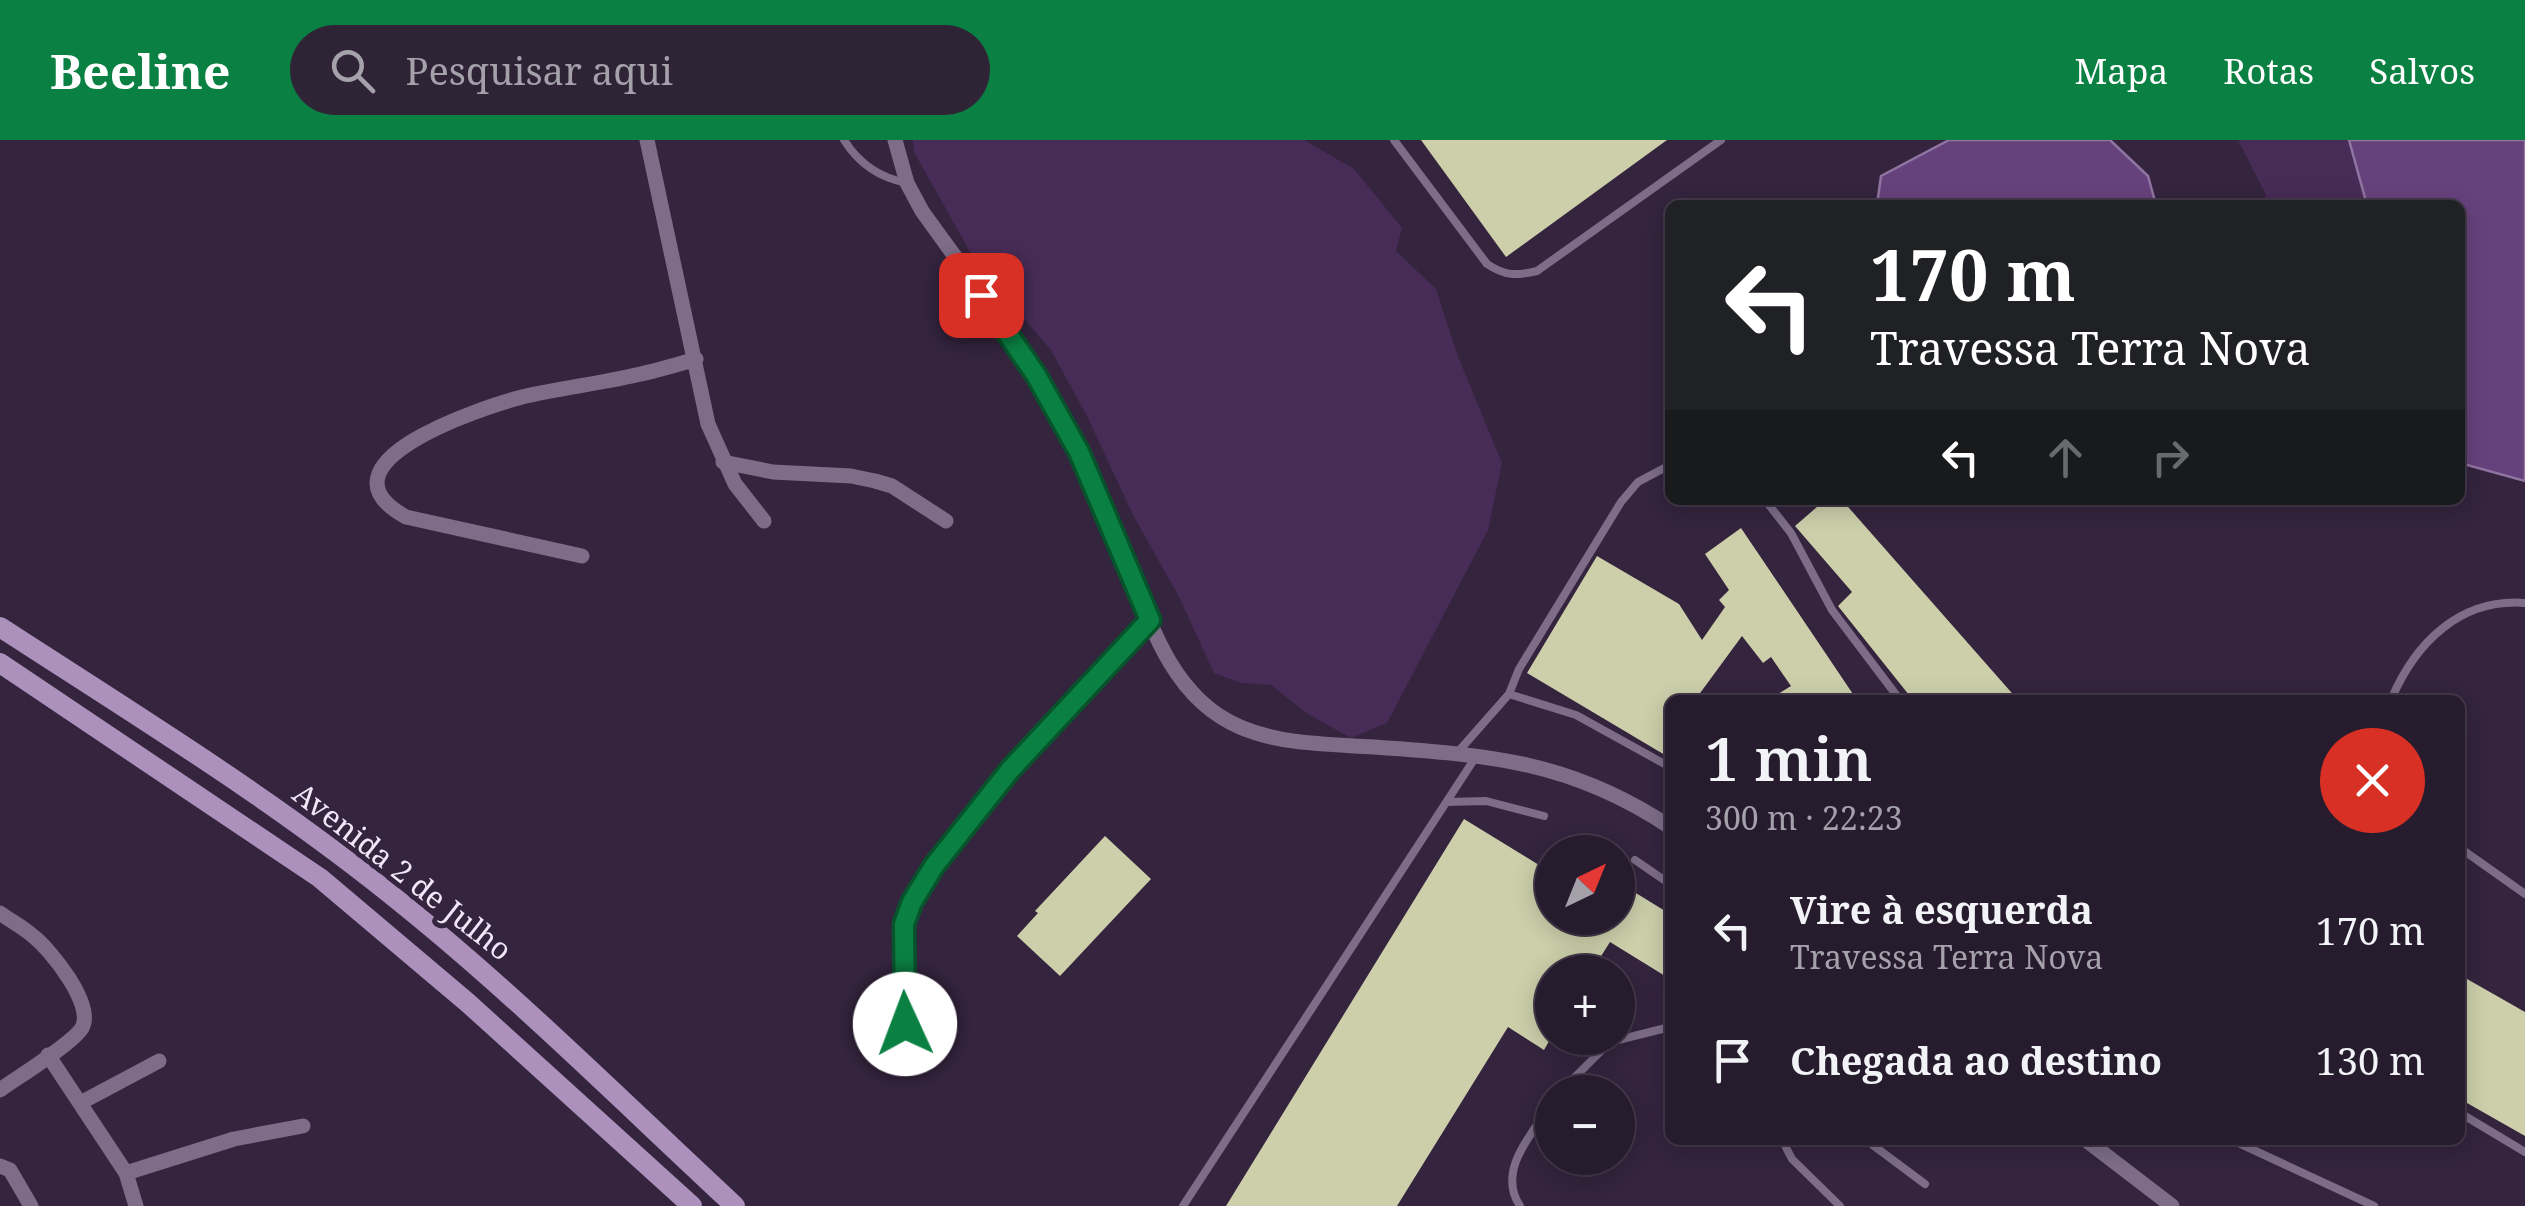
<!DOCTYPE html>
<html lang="pt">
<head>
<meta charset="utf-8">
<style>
  body { margin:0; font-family:"Noto Serif",serif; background:#2f2436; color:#f1f3f6; height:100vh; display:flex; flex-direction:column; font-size:38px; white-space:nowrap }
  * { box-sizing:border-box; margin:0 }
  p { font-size:32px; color:#a4a1aa }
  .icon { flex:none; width:55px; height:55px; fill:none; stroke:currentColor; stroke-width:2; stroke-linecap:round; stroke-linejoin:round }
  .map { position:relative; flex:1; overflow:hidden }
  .side { position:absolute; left:1665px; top:555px; width:800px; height:450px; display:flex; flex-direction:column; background:#271b2e; border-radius:15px; box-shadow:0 5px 25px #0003,0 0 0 2px #43394a }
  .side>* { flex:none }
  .guide { position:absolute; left:1665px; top:60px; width:800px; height:305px; border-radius:15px; box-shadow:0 5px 25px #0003,0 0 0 2px #43394a; background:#202124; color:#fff; overflow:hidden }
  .needle { width:65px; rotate:43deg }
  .tools { position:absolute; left:1535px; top:695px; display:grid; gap:20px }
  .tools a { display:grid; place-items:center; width:100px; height:100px; border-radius:50%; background:#271b2e; box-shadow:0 5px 25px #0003,0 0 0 2px #43394a; font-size:50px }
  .pin { position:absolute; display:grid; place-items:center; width:85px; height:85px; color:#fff; margin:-42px; border-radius:20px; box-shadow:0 5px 15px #0006 }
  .me { position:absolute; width:110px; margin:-55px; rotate:358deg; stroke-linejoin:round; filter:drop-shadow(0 0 8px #0008) }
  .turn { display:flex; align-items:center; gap:35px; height:210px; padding:0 40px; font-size:45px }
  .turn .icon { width:130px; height:130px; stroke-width:2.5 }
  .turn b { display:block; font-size:70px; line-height:85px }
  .lanes { display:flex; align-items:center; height:95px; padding:0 40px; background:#0003; justify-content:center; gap:50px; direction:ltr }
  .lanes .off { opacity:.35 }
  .round { display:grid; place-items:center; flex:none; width:105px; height:105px; border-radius:52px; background:#2f2436 }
  .head { display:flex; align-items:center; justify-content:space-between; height:170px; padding:0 40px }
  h1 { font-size:60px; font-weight:600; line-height:75px }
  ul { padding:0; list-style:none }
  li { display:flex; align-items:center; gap:30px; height:130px; padding:0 40px }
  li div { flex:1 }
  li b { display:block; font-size:38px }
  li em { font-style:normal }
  header { display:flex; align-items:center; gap:60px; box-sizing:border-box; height:140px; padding:0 50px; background:#0b8043; color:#fff }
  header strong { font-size:48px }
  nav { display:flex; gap:55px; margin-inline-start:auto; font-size:35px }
  .search { width:700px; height:90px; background:#2f2436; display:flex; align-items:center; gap:25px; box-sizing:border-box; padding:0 35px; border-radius:55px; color:#a4a1aa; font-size:38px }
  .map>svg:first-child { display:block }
  .green { fill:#472c57 }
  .water { fill:#66427c; stroke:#9074a1; stroke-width:2.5 }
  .building { fill:#cccfaa }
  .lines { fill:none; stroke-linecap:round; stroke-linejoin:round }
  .service { stroke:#7d6d88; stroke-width:8 }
  .minor { stroke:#7d6d88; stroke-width:15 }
  .secondary { stroke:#ab91bc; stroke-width:20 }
  .route-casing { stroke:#07532c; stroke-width:25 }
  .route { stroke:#0b8043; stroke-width:18 }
  .labels { text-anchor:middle; stroke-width:10; stroke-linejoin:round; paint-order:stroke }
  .street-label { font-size:30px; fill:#f1e7f8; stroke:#34243e }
</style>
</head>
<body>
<header>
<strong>Beeline</strong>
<div class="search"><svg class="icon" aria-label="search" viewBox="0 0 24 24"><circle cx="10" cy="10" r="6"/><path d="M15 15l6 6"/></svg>Pesquisar aqui</div>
<nav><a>Mapa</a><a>Rotas</a><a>Salvos</a></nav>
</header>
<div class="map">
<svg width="2525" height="1066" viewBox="0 0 2525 1066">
  <rect width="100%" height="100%" fill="#34243e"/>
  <!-- green -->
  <path class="green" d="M 913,0 L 1304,0 L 1354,29 L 1402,88 L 1396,111 L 1436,149 L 1457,214 L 1502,323 L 1488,390 L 1387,583 L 1351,598 L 1308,574 L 1271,545 L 1241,543 L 1214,533 L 1178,455 L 1133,375 L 1088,278 L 1051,210 L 978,126 L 914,12 Z
    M 2238,0 L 2525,0 L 2525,341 L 2460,323 L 2460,65 L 2262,65 L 2266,55 Z"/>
  <!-- water -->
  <path class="water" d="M 1949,0 L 2110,0 L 2148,36 L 2156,65 L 1877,65 L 1881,36 Z
    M 2349,0 L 2525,0 L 2525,341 L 2460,323 L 2460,65 L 2367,65 Z"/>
  <!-- building -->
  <path class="building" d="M 1421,0 L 1667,0 L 1506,117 Z
    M 1825,360 L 1842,360 L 2018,560 L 1913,560 L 1838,466 L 1852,452 L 1795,386 Z
    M 1741,388 L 1857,560 L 1768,560 L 1791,546 L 1771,517 L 1763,523 L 1742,496 L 1695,560 L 1670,560 L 1670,618 L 1527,533 L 1597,416 L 1679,464 L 1702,500 L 1725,467 L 1719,460 L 1729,450 L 1705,414 Z
    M 1464,679 L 1552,733 L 1552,778 L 1618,778 L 1618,742 L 1670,774 L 1670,839 L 1610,802 L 1591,832 L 1552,832 L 1552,896 L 1544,910 L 1508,887 L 1397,1066 L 1226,1066 Z
    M 1105,696 L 1151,739 L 1060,836 L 1017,796 L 1038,773 L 1035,771 Z
    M 2460,835 L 2525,872 L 2525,996 L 2460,959 Z"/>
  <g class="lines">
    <!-- service -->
    <path class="service" d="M 844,0 C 859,24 880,38 907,43
      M 1394,0 L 1487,124 C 1505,136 1516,136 1537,131 L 1721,0
      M 1765,360 L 1791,393 L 1832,470 L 1900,560
      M 1509,554 L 1576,575 L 1670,627
      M 2391,560 C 2415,503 2460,458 2525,463
      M 1457,613 L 1509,554 L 1519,529 L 1621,362 L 1638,342 L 1670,325
      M 1447,662 L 1486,661 L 1544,676
      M 2460,708 L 2525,754
      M 1635,720 L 1670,744
      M 1560,952 L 1610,902 L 1670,887
      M 2460,973 L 2525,1012
      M 1782,1000 L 1792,1019 L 1840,1066
      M 1866,1000 L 1925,1044
      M 2232,1000 L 2374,1066
      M 1183,1066 L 1477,615
      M 1520,1066 C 1496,1030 1533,993 1552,963"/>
    <!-- minor -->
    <path class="minor" d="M 647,0 L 708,284 L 735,344 L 764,381
      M 895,0 L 907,43 L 922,71 C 970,138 1022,206 1062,279 C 1082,316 1100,355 1117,395 C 1145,465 1164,555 1240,587 C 1282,605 1329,604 1374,607 C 1489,615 1571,621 1670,687
      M 723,322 L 773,332 L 851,336 L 875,341 L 892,346 L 946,381
      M 582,416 L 406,377 C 310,324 480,268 522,257 C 559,248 598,244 636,235 C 656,231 676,225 696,219
      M 0,773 C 11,781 23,787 33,796 C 51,810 95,865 82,888 C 72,904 18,937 0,950
      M 48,915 L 126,1033 L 136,1066
      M 905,925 C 905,885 895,817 906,780 C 917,742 946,709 971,678 C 1027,609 1089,545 1150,480
      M 82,962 L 159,921
      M 2086,1000 L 2172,1066
      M 0,1026 L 10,1030 L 31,1066
      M 126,1033 L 234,999 L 303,986"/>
    <!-- secondary -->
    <path class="secondary" d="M 0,487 C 137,576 278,662 405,766 C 520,859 626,965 735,1066
      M 0,523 L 320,738 L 468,863 L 692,1066"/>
  </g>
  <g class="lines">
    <defs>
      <path id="route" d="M 905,884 L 904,784 L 912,762 L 934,726 L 1010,630 L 1150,480 L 1079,312 L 1036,235 L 981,155"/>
    </defs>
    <!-- route casing -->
    <use href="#route" class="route-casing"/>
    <!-- route -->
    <use href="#route" class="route"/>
  </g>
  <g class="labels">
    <!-- street labels -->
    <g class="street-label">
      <text transform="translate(402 732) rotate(38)" y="10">Avenida 2 de Julho</text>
    </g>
  </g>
</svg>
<div class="tools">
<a><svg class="needle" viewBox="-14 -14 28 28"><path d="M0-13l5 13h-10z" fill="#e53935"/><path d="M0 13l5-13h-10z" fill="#a4a1aa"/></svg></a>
<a>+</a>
<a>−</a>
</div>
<div class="pin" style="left:981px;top:155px;background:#d93025"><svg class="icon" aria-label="arrive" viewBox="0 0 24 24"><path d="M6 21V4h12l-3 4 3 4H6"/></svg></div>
<svg class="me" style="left:905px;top:884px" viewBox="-20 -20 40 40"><circle r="19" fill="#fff"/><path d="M0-13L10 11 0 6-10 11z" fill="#0b8043"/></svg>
<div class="guide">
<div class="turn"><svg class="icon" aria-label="left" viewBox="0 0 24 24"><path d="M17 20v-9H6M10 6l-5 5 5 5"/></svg><div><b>170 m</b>Travessa Terra Nova</div></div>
<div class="lanes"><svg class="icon" aria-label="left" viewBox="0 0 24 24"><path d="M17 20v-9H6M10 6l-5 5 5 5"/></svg><svg class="icon off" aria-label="ahead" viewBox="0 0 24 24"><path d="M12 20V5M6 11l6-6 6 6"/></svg><svg class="icon off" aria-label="right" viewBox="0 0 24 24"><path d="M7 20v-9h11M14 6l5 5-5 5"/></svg></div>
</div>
<section class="side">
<div class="head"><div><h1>1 min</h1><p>300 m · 22:23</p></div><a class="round" style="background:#d93025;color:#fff"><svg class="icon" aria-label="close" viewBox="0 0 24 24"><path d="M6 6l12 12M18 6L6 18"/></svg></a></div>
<ul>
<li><svg class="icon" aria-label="left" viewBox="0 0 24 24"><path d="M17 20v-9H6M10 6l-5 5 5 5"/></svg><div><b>Vire à esquerda</b><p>Travessa Terra Nova</p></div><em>170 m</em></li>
<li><svg class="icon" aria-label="arrive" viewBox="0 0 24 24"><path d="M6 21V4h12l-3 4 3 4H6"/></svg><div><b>Chegada ao destino</b></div><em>130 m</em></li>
</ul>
</section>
</div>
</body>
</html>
